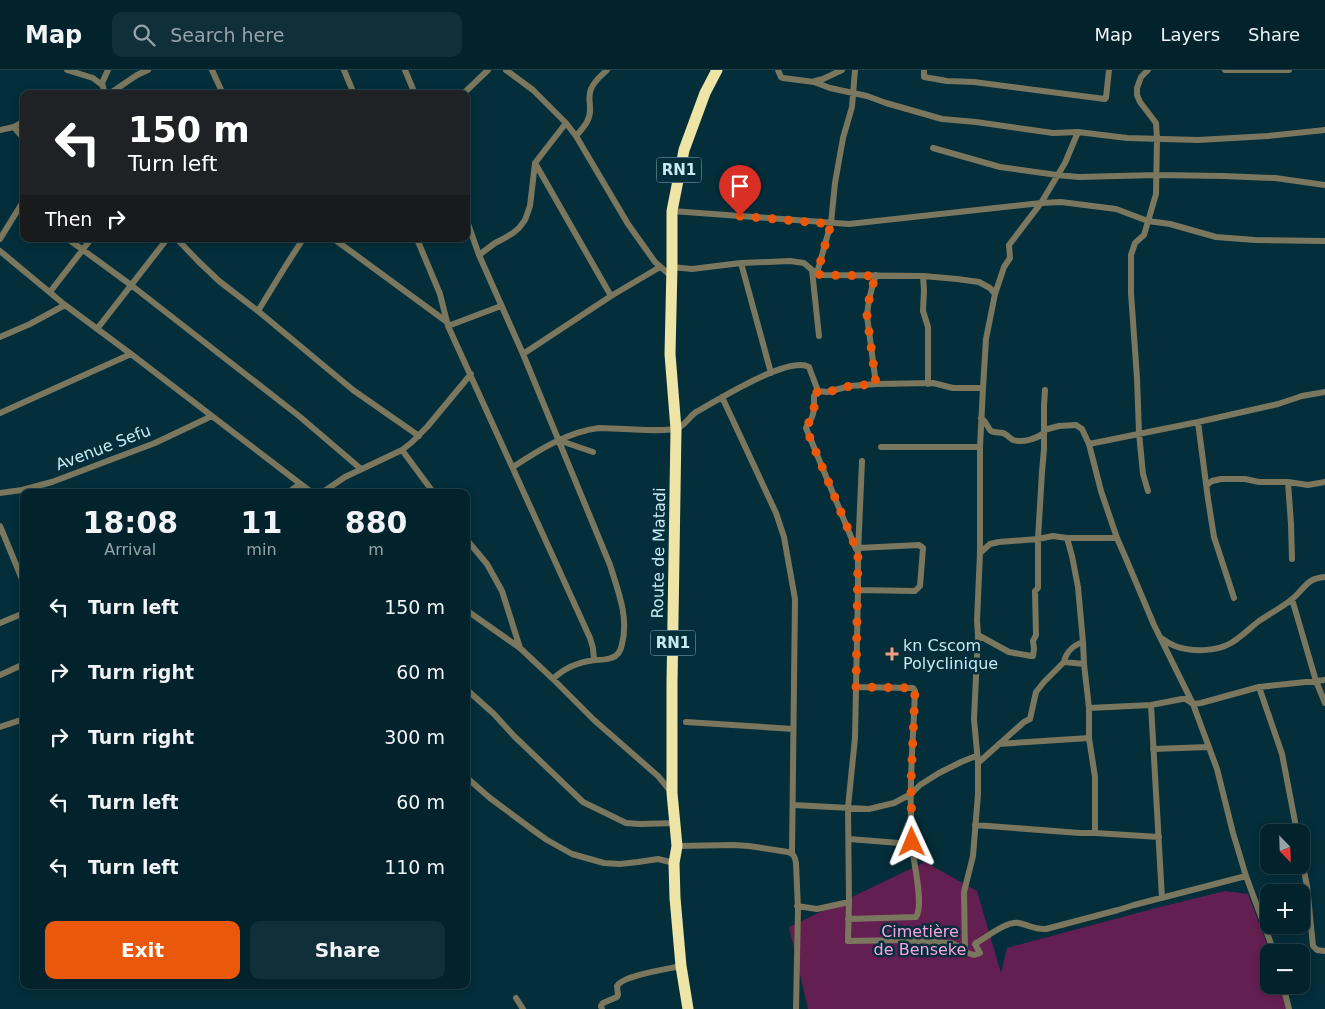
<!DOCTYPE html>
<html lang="en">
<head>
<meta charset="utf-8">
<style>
  body { margin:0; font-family:"DejaVu Sans",sans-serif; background:#102f38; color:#f1f3f6; height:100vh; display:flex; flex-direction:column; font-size:19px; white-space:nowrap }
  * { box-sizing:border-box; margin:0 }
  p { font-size:16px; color:#96a4a9 }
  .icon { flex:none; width:28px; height:28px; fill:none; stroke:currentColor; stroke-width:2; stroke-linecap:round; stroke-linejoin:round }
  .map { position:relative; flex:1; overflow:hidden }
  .sheet { position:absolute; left:20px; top:419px; width:450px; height:500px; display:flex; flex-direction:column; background:#02222c; border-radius:10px; box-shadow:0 2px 8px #0003,0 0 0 1px #233f48 }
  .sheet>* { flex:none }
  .top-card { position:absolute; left:20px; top:20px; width:450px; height:152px; border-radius:10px; box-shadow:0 2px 8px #0003,0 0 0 1px #233f48; background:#202124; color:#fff; overflow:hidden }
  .needle { width:32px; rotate:157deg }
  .controls { position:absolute; left:1260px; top:754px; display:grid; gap:10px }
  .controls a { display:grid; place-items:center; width:50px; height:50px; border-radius:10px; background:#02222c; box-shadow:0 2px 8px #0003,0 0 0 1px #233f48; font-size:25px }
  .pin { position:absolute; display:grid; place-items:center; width:42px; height:42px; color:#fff; margin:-51px -21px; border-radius:50% 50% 50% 0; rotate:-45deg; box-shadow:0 0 5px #0007 }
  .pin .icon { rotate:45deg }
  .me { position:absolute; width:55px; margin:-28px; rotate:359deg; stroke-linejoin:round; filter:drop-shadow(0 0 4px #0008) }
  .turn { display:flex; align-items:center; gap:18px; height:105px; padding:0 25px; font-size:22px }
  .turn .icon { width:65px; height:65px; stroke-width:2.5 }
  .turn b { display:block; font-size:35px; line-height:42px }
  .then { display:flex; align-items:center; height:48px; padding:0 25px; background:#0003; gap:10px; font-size:19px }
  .eta { display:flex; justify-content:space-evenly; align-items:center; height:85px; text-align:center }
  .eta b { font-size:30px; font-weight:700; line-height:35px }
  .primary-button { display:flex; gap:10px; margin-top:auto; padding:10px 25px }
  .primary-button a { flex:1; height:58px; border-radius:10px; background:#ea580c; color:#fff; font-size:20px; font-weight:700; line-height:58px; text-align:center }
  .primary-button a+a { background:#102f38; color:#f1f3f6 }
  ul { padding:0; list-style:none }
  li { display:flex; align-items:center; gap:15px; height:65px; padding:0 25px }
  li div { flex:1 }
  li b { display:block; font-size:19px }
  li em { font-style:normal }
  header { display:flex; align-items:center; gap:30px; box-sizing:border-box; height:70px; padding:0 25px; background:#02222c; border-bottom:1px solid #233f48 }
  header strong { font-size:24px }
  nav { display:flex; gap:28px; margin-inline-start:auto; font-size:18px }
  .search { width:350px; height:45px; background:#102f38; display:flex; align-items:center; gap:12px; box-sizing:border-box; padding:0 18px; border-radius:10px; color:#96a4a9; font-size:19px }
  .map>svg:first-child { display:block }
  .green { fill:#641f51 }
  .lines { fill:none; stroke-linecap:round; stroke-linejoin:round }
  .street { stroke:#7a775e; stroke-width:6 }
  .highway { stroke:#eee4a5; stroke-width:11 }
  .route { stroke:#ea580c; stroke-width:9; stroke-dasharray:0 16.2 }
  .poi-dot { fill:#f3a082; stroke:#032e3a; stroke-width:2 }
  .labels { text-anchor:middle; stroke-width:5; stroke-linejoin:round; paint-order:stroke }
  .shield { fill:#032e3a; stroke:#8cb2be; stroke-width:1 }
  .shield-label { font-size:15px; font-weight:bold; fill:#c7eaf6 }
  .street-label { font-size:16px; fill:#c7eaf6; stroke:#032e3a }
  .poi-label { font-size:16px; fill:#c7eaf6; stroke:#032e3a; text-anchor:start }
  .park-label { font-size:16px; fill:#fca3de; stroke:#032e3a }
</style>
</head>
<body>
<header>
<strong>Map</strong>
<div class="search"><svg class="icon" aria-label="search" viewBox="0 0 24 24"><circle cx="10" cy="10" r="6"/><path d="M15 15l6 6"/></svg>Search here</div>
<nav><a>Map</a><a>Layers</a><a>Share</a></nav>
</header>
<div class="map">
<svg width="1325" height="939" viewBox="0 0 1325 939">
  <rect width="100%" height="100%" fill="#032e3a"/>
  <!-- green -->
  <path class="green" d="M 925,792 L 977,821 L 1001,903 L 1007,878 L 1156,838 L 1225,821 L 1248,824 L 1270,882 L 1269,882 L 1269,915 L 1282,915 L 1291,939 L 808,939 L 789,857 Z"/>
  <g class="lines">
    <!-- street -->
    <path class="street" d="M 67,0 L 93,8 L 102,15
      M 212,0 L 223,24
      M 344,0 L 354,24
      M 405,0 L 415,24
      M 506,0 L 533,20 L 566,53 L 576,66 L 628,154 L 655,192 L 671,206
      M 778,0 L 781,7 L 783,8 L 814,12 L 830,18 L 867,26 L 886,33 L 942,49 L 976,52 L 1053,63 L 1078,62 L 1127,68 L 1198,70 L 1268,66 L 1325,60
      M 924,0 L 924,7 L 947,11 L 974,12 L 1105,29 L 1106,28 L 1109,0
      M 1148,0 L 1141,7 L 1137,18 L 1137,25 L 1140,32 L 1156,53 L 1157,69 L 1156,124 L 1144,165 L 1135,173 L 1131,185 L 1131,223 L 1137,308 L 1139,363 L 1143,404 L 1148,421
      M 1225,0 L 1289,0
      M 815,11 L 823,9 L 842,0
      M 84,24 L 88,24
      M 105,24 L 102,13 L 108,0
      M 109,24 L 137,5 L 148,0
      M 463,24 L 488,0
      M 14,57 L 24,69
      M 0,60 L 14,57 L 24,51
      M 576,66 C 583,58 591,50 590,38 C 590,31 588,26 591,19 C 594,11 601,6 607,0
      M 933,78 L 1000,97 L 1057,105 L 1079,107 L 1157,105 L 1223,106 L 1275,108 L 1325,115
      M 535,93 L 611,226
      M 672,141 L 849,154 L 1041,133 L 1061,132 L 1116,139 L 1148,151 L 1170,154 L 1216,167 L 1255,170 L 1325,171
      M 466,148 L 479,185 L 523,284 L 610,495 C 618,521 629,547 622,574 C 621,581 618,586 611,588 C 605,590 600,590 595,590 C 579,592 565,597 553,609
      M 0,169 L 24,130
      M 68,169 L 131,215 L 299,346 L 361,399
      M 177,169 L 198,191 L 219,211 L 258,241 L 353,320 L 419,366
      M 334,169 L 447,252
      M 417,169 L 440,224 L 448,256 L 590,568 L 593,578 L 594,590
      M 0,181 L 65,235 L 131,284 L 311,422
      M 479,185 L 495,173 L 503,169 L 513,163 L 519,158 L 525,150 L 530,136 L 535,93 L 566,53
      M 741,193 L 771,303
      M 672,197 L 692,199 L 741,193 L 790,191 L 804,193 L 812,200 L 823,205 L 923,206 L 957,209 L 979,212 L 990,218 L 995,224
      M 812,200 L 819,266
      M 817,203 L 831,153 L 835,113 L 843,68 L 852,37 L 855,0
      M 923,206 L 924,220 L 923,241 L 928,257 L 928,314
      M 50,222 L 91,169
      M 258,241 L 285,197 L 303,169
      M 448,256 L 501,236
      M 97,259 L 167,169
      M 0,267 L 30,254 L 65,235
      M 523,284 L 611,226 L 660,197
      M 876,314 L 867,246 C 868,232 871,219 876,205
      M 818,321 L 814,326 C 814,334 815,340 812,347 C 810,352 807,354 806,358 L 856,479
      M 722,327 L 776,443 L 784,467 L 795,529 L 792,784
      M 0,343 L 131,284
      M 981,348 C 987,352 987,357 991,361 C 995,363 999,362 1003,363 C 1007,364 1009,368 1013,370 C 1023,373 1036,369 1044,363
      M 1198,352 L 1208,429 L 1214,467 L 1234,528
      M 1044,360 L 1059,356 L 1076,355 L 1082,359 L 1089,374 L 1101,421 L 1117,468 L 1127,491 L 1154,555 L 1193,634 L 1217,699 L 1233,763 L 1246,806 L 1274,882
      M 558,370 L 593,382
      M 1089,374 L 1198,352 L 1278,334 L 1302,326 L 1325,322
      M 881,377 L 980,377
      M 402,380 L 433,422
      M 862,391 L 858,483 L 858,520 L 855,668 L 848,737 L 849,832 L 848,871 L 902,870 L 951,873 L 956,875 L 965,882 L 964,822 L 973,786 L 978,724 L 978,693 L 974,649 L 978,565 L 977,551 L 980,483 L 980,377 L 983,318 L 986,269 L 995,224 L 1004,197 L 1010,188 L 1009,175 L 1041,133 L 1065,93 L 1078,62
      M 513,397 C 539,380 567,362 599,358 C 614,358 667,363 678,358 C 686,354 689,347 696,342 C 716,331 789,285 809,297 L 818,321 L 827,322 L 850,316 L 876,314 L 933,313 L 953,318 L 983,318
      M 1288,412 L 1291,454 L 1292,489
      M 1207,415 L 1212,411 L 1221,409 L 1245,409 L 1259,412 L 1288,412 L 1308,415 L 1325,412
      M 289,422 L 300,414
      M 323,422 L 345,407 L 402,380 L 411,373 L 427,357 L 471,304
      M 0,423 L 22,420 L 52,412 L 155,373 L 212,346
      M 0,456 L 24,514
      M 1067,468 L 1072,486 L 1078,517 L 1083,572 L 1084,594 L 1089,638 L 1089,668 L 1095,707 L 1095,763
      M 466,469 L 487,494 L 502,521 L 520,578
      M 858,478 L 919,475 L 923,478 L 920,516 L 915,521 L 858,520
      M 980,483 L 990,474 L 999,472 L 1038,469 L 1053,466 L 1067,468 L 1117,468
      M 1292,529 L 1316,611 L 1325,633
      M 466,540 L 520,578 L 553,609 L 594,650 L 658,706 L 672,723
      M 0,553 L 24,543
      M 978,565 L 1009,582 L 1031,586 L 1033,586 L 1034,579 L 1033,571 L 1036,565 L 1035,521 L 1038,518 L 1038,469 L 1042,402 L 1044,379 L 1044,336 L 1045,320
      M 1161,568 C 1165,571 1170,574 1175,576 C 1191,582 1216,582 1231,573 C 1241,567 1250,558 1259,551 C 1269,544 1281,538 1291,530 C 1304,520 1306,508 1325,507
      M 1064,592 L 1084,594
      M 0,605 L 24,594
      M 1259,617 L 1282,684 L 1297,762
      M 466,619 L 494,644 L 514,666 L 583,732 L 626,753 L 640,754 L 676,753
      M 1151,635 L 1162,828
      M 1089,638 L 1151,635 L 1182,629 L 1186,629 L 1193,634 L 1201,633 L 1259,617 L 1325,610
      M 686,652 L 793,659
      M 0,657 L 24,649
      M 999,674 L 1089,668
      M 1153,679 L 1209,677
      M 978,693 L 1024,652 L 1030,649 L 1036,622 L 1044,612 L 1064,592 C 1066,582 1074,575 1083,572
      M 466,707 L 490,728 L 533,760 L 547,770 L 572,784 L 604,793 L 620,794 L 638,792 L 658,789 L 674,793
      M 793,735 L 869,739 L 894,733 L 911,724 L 920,715 L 939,703 L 961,692 L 976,686
      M 975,755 L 1080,763 L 1095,763 L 1159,767
      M 849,769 L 912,774
      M 677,776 L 734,775 L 749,776 L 788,782 C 794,784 795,787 796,793 L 798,839 L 796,939
      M 1301,786 L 1307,816 L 1313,876 L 1317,880 L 1325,881
      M 797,836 L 817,839 L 849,832
      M 848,849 L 916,847 C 923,837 916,803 914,790 C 907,735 913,677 915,621 L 913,618 L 856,617
      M 965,882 L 974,885 L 980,883 L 975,874 L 976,873 C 987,867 1008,850 1019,853 C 1028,855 1036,860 1046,859 L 1118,840 L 1134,835 L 1246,806
      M 1283,915 L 1289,939
      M 516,928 L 523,939
      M 602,939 L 601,936 L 603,933 L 617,927 L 618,925 L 617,916 C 623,905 668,899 681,896"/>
    <!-- highway -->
    <path class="highway" d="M 688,939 L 681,896 L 675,828 L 674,793 L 677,776 L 672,723 L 672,614 L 676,359 L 670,284 L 672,197 L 672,141 L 684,80 L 705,23 L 717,0"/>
  </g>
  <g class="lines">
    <!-- route -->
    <path class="route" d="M 740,146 L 831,154 L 817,204 L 823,205 L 876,206 C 871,218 868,232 867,246 L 876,314 L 850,316 L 828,322 L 818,321 L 814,326 C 814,334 815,340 812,347 C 810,352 807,354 806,358 L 858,483 L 856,617 L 913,618 L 915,621 L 911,713 L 912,772"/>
  </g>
  <!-- markers -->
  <path class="poi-dot" d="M889.5 576.5h5v5h5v5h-5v5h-5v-5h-5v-5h5z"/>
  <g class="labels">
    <!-- shield labels -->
    <g class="shield">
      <rect x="656.5" y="87.5" width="45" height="25" rx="4"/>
      <rect x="650.5" y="560.5" width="45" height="25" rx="4"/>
    </g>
    <g class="shield-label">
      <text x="679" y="105">RN1</text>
      <text x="673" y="578">RN1</text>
    </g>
    <!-- street labels -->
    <g class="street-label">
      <text transform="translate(103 377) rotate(-21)" y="6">Avenue Sefu</text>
      <text transform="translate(658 483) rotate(-89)" y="6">Route de Matadi</text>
    </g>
    <!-- poi labels -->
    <g class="poi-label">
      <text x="903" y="581">kn Cscom<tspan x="903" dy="18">Polyclinique</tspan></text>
    </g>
    <!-- park labels -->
    <g class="park-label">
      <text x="920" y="867">Cimetière<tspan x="920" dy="18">de Benseke</tspan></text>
    </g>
  </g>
</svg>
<div class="controls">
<a><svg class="needle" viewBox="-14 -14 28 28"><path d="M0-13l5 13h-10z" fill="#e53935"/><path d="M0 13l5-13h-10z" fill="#96a4a9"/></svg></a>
<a>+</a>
<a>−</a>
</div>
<div class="pin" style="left:740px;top:146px;background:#d93025"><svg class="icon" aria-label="arrive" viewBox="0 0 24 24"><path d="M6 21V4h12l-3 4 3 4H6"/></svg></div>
<svg class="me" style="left:912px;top:772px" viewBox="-20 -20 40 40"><path d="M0-17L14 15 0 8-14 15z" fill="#ea580c" stroke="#fff" stroke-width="4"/></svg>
<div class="top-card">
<div class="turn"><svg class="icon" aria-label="left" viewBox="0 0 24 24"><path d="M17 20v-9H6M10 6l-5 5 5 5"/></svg><div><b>150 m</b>Turn left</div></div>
<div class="then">Then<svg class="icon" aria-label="right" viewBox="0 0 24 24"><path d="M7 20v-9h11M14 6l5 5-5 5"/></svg></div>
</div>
<section class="sheet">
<div class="eta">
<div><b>18:08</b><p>Arrival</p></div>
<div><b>11</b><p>min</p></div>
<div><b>880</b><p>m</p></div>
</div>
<ul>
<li><svg class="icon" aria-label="left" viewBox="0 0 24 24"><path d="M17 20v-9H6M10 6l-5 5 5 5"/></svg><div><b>Turn left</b></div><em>150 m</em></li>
<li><svg class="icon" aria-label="right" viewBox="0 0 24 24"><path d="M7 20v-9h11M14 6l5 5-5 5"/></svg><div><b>Turn right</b></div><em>60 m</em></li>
<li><svg class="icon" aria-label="right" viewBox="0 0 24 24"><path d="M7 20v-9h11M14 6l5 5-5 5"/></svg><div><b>Turn right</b></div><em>300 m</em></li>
<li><svg class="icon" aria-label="left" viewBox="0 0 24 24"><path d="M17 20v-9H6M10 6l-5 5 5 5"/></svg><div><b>Turn left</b></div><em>60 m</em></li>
<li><svg class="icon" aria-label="left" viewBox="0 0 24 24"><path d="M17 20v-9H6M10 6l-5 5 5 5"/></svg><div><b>Turn left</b></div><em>110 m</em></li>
</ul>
<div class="primary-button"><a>Exit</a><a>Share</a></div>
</section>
</div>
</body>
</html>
